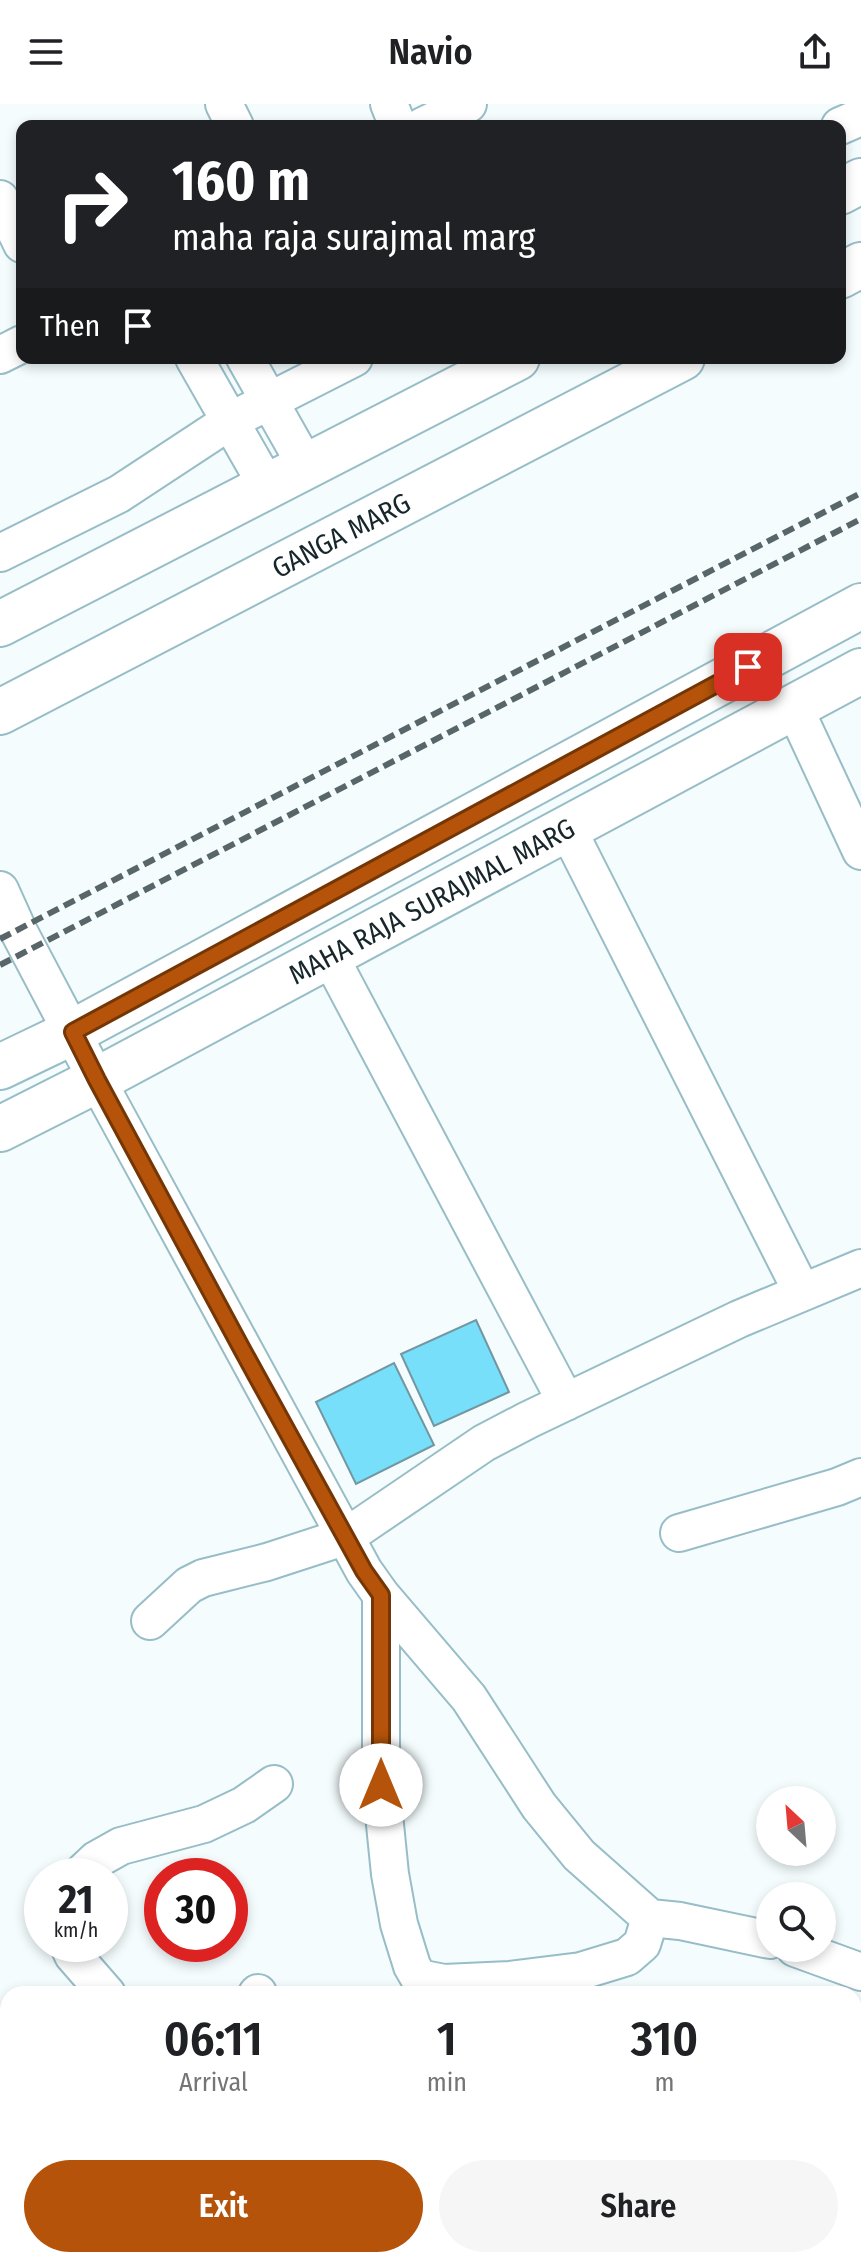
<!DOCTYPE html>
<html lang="en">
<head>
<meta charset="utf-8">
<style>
  body { margin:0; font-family:"Fira Sans Condensed",sans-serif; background:#f6f6f6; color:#202124; height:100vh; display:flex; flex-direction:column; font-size:30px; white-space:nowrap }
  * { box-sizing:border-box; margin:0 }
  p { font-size:26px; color:#757577 }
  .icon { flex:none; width:44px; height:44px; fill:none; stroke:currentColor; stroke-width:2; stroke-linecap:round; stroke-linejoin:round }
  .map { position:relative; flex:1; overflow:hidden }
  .details { position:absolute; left:0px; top:1882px; width:862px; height:282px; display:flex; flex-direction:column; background:#fff; border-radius:24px 24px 0 0; box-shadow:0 4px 12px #0003 }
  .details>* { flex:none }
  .guide { position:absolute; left:16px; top:16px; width:830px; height:244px; border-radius:16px; box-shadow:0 4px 12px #0003; background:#202124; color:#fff; overflow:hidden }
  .needle { width:52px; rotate:334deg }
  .tools { position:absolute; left:756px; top:1682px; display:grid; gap:16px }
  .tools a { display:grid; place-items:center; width:80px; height:80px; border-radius:50%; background:#fff; box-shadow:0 4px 12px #0003; font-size:40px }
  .speed { position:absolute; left:24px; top:1754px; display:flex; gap:16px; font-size:40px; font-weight:700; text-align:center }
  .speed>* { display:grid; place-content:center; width:104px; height:104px; border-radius:50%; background:#fff; box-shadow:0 4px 12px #0003; line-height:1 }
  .speed small { font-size:20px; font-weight:400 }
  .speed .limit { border:12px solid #d22; background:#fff; color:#111 }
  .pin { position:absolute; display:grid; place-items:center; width:68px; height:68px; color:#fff; margin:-34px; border-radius:16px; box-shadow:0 4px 12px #0006 }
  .me { position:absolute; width:88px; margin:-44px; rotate:0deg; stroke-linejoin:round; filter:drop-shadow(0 0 6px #0008) }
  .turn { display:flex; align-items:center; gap:28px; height:168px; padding:0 24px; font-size:36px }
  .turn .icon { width:104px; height:104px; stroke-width:2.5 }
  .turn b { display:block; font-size:56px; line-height:68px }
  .then { display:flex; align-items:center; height:76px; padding:0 24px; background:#0003; gap:16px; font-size:30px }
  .eta { display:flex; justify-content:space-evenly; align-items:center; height:136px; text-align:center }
  .eta b { font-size:48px; font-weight:600; line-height:56px }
  .action { display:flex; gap:16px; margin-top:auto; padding:16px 24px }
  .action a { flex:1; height:92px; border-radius:48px; background:#b45309; color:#fff; font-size:32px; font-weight:600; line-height:92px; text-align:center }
  .action a+a { background:#f6f6f6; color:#202124 }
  header { display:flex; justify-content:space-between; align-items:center; height:104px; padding:0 24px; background:#fff; font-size:36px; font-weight:600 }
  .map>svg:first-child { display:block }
  .building { fill:#77dff9; stroke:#7297a1; stroke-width:2 }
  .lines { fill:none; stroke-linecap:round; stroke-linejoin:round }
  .minor-casing { stroke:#97bdc7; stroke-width:40 }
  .tertiary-casing { stroke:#97bdc7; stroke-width:48 }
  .minor { stroke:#fff; stroke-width:36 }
  .tertiary { stroke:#fff; stroke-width:44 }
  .rail { stroke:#596669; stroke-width:6; stroke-dasharray:12 6; stroke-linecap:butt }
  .route-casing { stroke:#753606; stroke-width:20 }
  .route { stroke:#b45309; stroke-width:14 }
  .labels { text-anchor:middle; stroke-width:8; stroke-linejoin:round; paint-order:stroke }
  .street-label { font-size:28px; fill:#17262a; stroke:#fff }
</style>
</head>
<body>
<header><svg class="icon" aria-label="menu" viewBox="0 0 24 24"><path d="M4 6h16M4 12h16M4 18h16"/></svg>Navio<svg class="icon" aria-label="share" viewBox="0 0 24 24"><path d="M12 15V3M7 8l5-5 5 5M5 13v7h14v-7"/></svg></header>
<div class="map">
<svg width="861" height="2163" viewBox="0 0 861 2163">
  <rect width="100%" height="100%" fill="#f4fcfe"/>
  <!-- building -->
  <path class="building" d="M 476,1216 L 509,1288 L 434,1322 L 401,1250 Z
    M 394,1259 L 434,1341 L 356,1380 L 316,1298 Z"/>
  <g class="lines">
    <defs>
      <path id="minor" d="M 224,0 L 235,22
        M 389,0 L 398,22
        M 423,22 L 468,0
        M 840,22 L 861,13
        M 0,95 L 22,140
        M 0,251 L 22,240
        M 194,254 L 267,382
        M 245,254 L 306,362
        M 0,449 L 119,390 L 230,317 L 354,254
        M 794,603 L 861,747
        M 567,724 L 802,1188
        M 0,786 L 18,826 L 97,976 L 364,1467 L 381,1491 L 469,1594 L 539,1702 L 579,1751 L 650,1814 L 680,1817 L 770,1836
        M 329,851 L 566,1298
        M 679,1429 L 837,1383 L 861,1373
        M 381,1491 L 381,1681 L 390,1770 L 399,1820 L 412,1862 L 419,1874 L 444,1879 L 510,1876 L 581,1867 L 627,1853 L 642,1840 L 650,1814
        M 150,1517 L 189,1481 L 203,1474 L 267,1458 L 347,1432 L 484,1339 L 528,1316 L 739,1215 L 861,1164
        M 79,1772 L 96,1756 L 121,1742 L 204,1720 L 244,1701 L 274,1680
        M 68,1840 L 73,1851 L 107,1890
        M 795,1844 L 861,1868
        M 257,1890 L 258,1889
        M 0,2070 L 8,2069
        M 126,2156 L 126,2163"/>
      <g id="tertiary">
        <path d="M 840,88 L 861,77"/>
        <path d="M 840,172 L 861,161"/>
        <path d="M 0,520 L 517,254"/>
        <path id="s1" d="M 0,608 L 682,254"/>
        <path d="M 0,963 L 73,928 L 861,502"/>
        <path id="s2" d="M 0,1025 L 97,976 L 861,567"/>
      </g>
    </defs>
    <!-- minor casing -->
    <use href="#minor" class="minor-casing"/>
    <!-- tertiary casing -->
    <use href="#tertiary" class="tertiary-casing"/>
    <!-- minor -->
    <use href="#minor" class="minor"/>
    <!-- tertiary -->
    <use href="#tertiary" class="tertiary"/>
    <!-- rail -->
    <path class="rail" d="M 0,835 L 861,389
      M 0,861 L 861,415"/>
  </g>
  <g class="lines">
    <defs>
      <path id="route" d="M 381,1681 L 381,1491 L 364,1467 L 243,1247 L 97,976 L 73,928 L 748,563"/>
    </defs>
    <!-- route casing -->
    <use href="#route" class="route-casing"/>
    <!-- route -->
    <use href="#route" class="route"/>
  </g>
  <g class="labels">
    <!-- street labels -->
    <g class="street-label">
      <text dy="10" stroke="none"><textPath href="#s1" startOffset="384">GANGA MARG</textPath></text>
      <text dy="10" stroke="none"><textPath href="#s2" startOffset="488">MAHA RAJA SURAJMAL MARG</textPath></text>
    </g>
  </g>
</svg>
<div class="tools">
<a><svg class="needle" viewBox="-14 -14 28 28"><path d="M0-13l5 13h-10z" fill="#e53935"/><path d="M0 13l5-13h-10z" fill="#757577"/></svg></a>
<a><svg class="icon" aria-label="search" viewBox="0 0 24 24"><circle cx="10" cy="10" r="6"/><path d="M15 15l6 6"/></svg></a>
</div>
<div class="speed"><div>21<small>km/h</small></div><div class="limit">30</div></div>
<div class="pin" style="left:748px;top:563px;background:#d93025"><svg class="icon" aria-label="arrive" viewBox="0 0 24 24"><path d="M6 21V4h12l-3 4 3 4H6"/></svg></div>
<svg class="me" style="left:381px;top:1681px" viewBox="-20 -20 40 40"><circle r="19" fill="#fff"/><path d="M0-13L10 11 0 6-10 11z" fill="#b45309"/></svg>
<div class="guide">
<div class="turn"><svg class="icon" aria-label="right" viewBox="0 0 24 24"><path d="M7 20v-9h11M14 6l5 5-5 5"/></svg><div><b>160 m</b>maha raja surajmal marg</div></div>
<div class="then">Then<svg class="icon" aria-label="arrive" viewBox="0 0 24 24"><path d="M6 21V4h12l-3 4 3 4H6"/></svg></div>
</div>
<section class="details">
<div class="eta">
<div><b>06:11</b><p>Arrival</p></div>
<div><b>1</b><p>min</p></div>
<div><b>310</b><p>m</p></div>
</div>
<div class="action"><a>Exit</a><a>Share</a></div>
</section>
</div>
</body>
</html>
